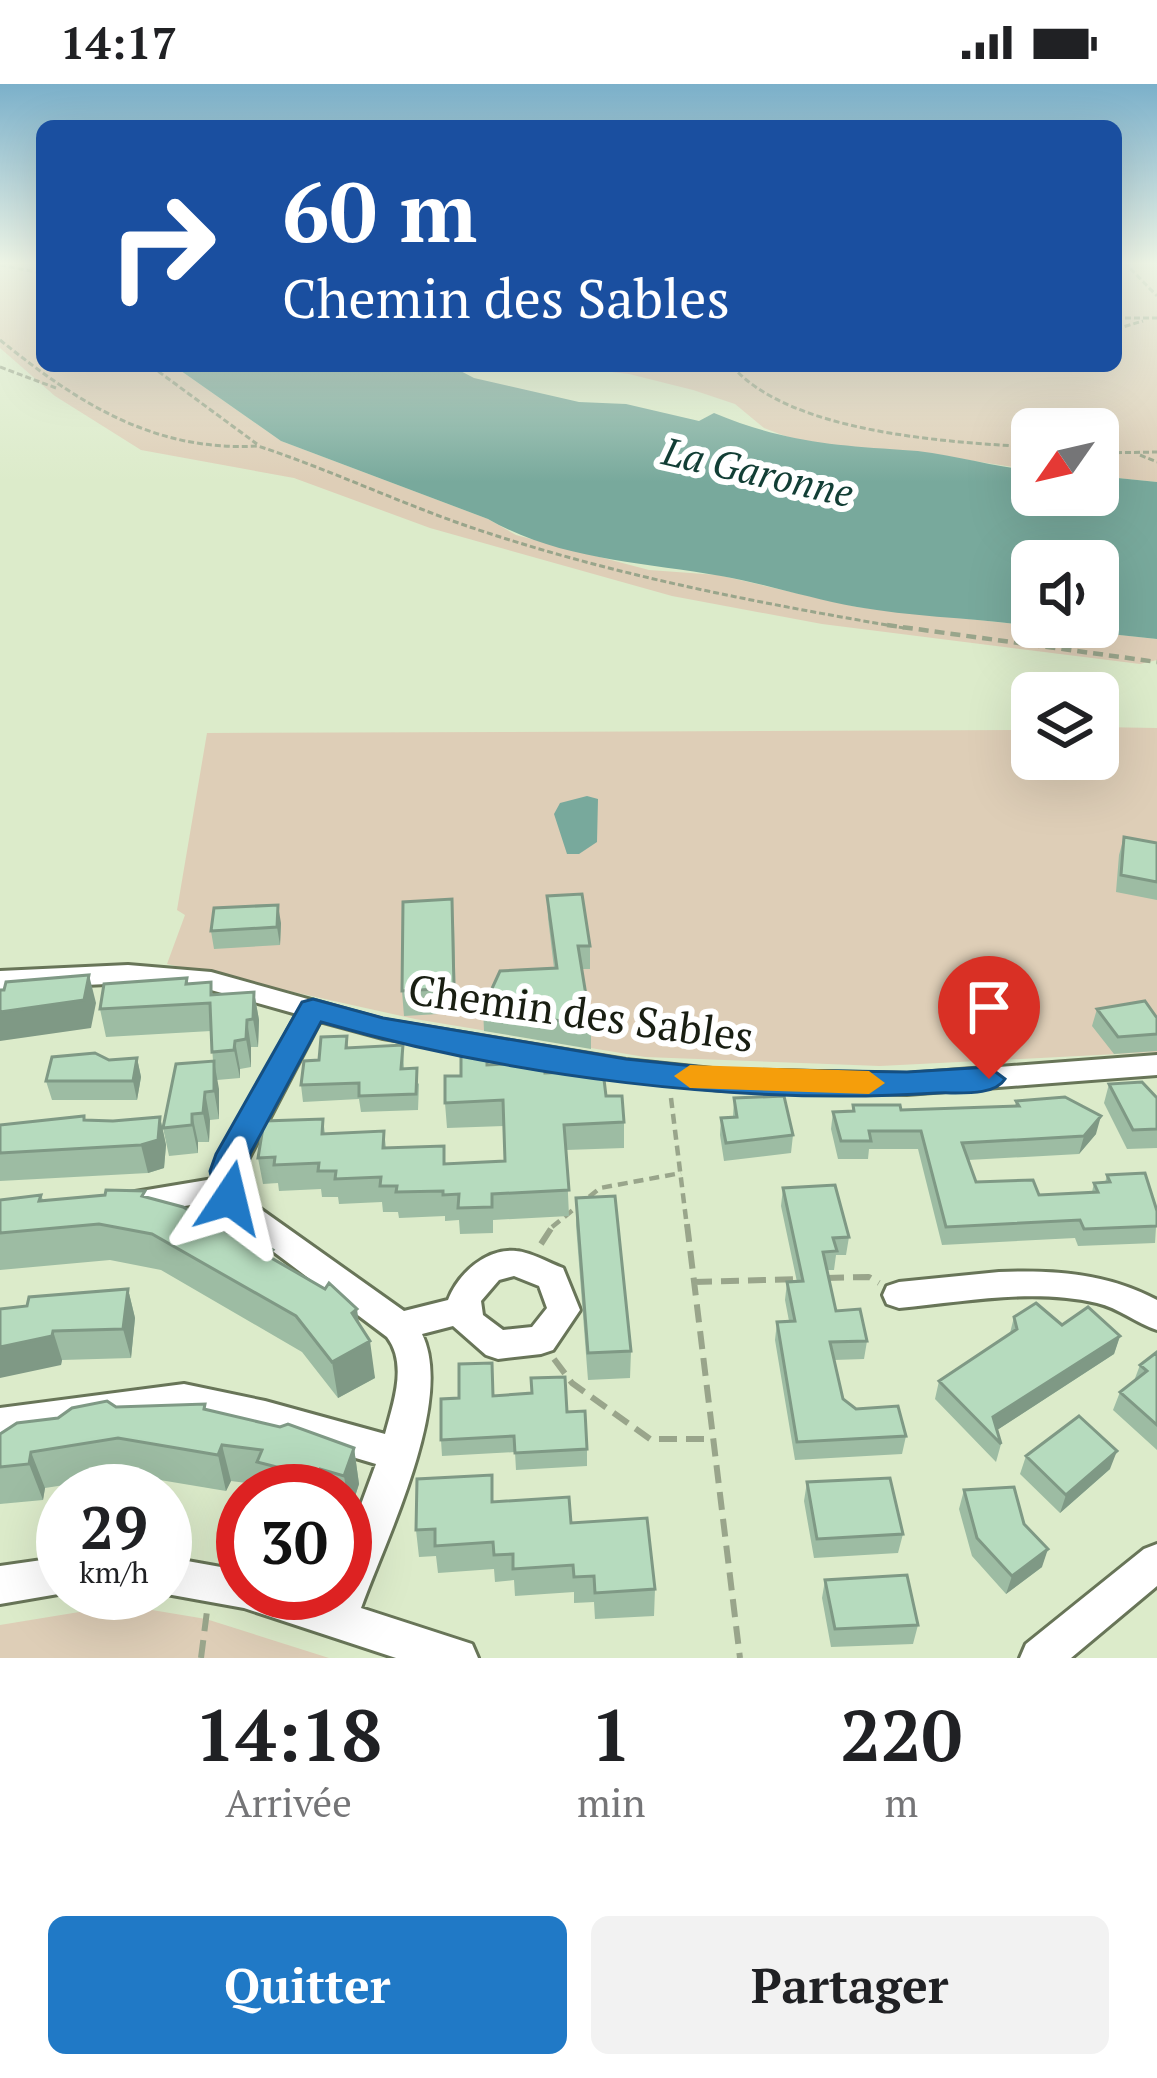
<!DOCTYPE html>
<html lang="fr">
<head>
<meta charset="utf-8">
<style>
  body { margin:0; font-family:"PT Serif",serif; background:#f2f2f2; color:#202124; height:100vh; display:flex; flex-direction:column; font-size:45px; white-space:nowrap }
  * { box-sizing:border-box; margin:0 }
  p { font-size:39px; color:#757577 }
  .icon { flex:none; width:66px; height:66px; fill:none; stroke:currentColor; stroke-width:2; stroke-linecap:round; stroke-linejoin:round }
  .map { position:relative; height:1574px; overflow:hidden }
  .details { display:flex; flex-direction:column; background:#fff; flex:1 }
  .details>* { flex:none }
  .hud { position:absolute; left:36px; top:36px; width:1086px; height:252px; border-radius:18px; box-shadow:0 12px 48px #0002; background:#1a4fa0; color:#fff; overflow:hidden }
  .needle { width:78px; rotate:236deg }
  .fabs { position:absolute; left:1011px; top:324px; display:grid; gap:24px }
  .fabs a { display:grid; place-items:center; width:108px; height:108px; border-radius:18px; background:#fff; box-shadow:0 12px 48px #0002; font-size:60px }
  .speed { position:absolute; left:36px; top:1380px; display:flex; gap:24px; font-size:60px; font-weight:700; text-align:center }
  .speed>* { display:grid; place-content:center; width:156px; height:156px; border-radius:50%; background:#fff; box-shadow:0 12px 48px #0002; line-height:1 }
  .speed small { font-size:30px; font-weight:400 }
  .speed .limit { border:18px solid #d22; background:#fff; color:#111 }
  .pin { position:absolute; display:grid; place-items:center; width:102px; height:102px; color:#fff; margin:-123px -51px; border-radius:50% 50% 50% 0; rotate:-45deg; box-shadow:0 0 12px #0007 }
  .pin .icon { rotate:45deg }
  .me { position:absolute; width:132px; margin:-66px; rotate:10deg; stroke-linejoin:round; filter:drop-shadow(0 0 9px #0008) }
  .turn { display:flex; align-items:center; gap:42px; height:252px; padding:0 48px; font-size:54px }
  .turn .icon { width:156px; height:156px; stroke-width:2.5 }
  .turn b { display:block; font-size:84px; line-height:102px }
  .eta { display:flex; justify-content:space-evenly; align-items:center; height:204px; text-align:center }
  .eta b { font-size:72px; font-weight:700; line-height:84px }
  .action { display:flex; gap:24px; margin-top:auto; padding:24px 48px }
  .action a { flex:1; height:138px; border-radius:18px; background:#2079c6; color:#fff; font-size:48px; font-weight:700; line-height:138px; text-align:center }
  .action a+a { background:#f2f2f2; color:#202124 }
  .status { display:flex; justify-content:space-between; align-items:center; height:84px; padding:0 60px; background:#fff; direction:ltr }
  .status svg { height:33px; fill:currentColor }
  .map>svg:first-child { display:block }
  .green { fill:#deceb7 }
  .water { fill:#78a99c }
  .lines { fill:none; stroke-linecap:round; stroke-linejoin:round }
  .street-casing { stroke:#687558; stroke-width:6 }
  .path-far2 { stroke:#99a58b; stroke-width:3; stroke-dasharray:6 3; stroke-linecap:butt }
  .path-far1 { stroke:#99a58b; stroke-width:4.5; stroke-dasharray:10 6; stroke-linecap:butt }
  .path { stroke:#99a58b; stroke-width:6; stroke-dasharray:18 9; stroke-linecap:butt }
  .street { fill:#fff; fill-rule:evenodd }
  .wall { fill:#9dbca3 }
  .shaded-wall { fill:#7f9985 }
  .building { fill:#b6dbbe; stroke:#7f9985; stroke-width:3 }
  .route { fill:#2079c6; stroke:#154f81; stroke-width:3 }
  .slow { fill:#f59e0b }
  .labels { text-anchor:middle; stroke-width:12; stroke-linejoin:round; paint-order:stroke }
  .far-water-label { font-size:39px; font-style:italic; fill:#123e35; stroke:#fff }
  .street-label { font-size:42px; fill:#191e12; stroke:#fff }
</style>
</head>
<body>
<div class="status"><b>14:17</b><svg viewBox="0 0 49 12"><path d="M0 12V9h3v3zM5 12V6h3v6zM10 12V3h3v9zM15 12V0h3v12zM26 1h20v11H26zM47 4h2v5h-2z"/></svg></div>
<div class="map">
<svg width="1157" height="1574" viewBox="0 0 1157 1574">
  <rect width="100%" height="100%" fill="#dcebca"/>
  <!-- green -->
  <path class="green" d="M 0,178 L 42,179 L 42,282 L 174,282 L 281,357 L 488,435 L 516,451 L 649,486 L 718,491 L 857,523 L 1157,555 L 1157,576 L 1140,580 L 822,540 L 672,512 L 430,444 L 294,394 L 141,366 L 55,312 L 0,264 Z
    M 1116,178 L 1157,178 L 1157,398 L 1098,392 L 1098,345 L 1032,345 L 1032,386 L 902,366 L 872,368 L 806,360 L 764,344 L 735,320 L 693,306 L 629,290 L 558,282 L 1116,282 Z
    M 1098,643 L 1157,644 L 1157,968 L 880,982 L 645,973 L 415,935 L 167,880 L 185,831 L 177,826 L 207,649 L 1032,646 L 1032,675 L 1098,675 Z
    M 122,1521 L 206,1535 L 329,1574 L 0,1574 L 0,1541 Z"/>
  <!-- water -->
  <path class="water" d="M 174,282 L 451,282 L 474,294 L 579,318 L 626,320 L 699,337 L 714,329 C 784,358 831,361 903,366 C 947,368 989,383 1032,386 L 1032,411 L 1098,411 L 1098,392 L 1157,398 L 1157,555 L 1044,543 L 1098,543 L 1098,477 L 1032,477 L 1032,542 C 974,534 914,533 857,523 C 811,515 766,500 721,492 C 641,478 560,476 488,435 L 281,357 Z
    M 587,712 L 598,715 L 597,758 L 579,770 L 567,770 L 554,730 L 560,719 Z"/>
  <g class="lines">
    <defs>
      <path id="street" d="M 128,881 L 211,888 L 383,936 L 626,976 L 722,986 L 907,990 L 1157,971 L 1157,991 L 907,1010 L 722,1006 L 626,996 L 383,954 L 320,937 L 242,1087 L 245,1110 L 252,1119 L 404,1227 L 448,1216 C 458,1190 486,1164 516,1167 C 531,1168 549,1179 563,1184 L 580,1226 L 553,1266 L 541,1270 L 498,1275 L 486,1271 L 453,1242 L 422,1250 C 455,1317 385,1457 361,1524 L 472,1560 L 478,1574 L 396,1574 L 244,1524 L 161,1509 L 165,1509 L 165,1473 L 243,1487 L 243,1509 L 314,1509 L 326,1513 L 327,1509 L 345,1509 L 345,1464 L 376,1380 L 265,1347 L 184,1330 L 0,1356 L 0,1324 L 184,1300 L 265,1317 L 385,1350 C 393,1320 408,1280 387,1253 L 230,1135 L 216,1117 L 128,1131 L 117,1127 L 113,1119 L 117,1111 L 213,1095 L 212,1087 L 297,930 L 211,906 L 128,899 L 0,905 L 0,887 ZM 514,1192 L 539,1202 L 547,1224 L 532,1243 L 503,1246 L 483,1231 L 481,1217 L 499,1196 Z
        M 999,1188 C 1054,1186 1107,1189 1157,1216 L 1157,1246 C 1136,1239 1119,1224 1097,1219 C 1032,1204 964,1218 899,1224 L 887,1220 L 883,1211 L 887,1202 L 899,1198 Z
        M 1157,1460 L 1157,1502 L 1071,1574 L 1020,1574 L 1026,1560 L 1144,1465 Z
        M 63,1473 L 64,1509 L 0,1520 L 0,1482 Z"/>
    </defs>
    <!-- street casing -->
    <use href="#street" class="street-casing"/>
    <!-- path-far2 -->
    <path class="path-far2" d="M 1124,178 L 1157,212
      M 0,181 L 42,189
      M 1116,234 L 1157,234
      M 1116,245 L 1143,237
      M 0,256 C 78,319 154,368 258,362 C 337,388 412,425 491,450 C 626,494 765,520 904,544
      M 151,282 L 257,360
      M 732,282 C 790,349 947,358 1032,363
      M 0,283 L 56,304
      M 1098,369 L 1157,368
      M 1140,371 L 1157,378"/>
    <!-- path-far1 -->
    <path class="path-far1" d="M 887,541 L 1157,578
      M 671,1014 L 687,1143
      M 552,1143 L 600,1104 L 681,1089"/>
    <!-- path -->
    <path class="path" d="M 687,1140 L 740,1574
      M 541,1160 L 554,1140
      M 826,1194 L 869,1193 L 879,1199
      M 694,1198 L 802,1195
      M 554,1275 L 572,1299 L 650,1355 L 711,1355
      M 71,1516 L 149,1511
      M 201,1574 L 207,1527"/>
    <!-- street -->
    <use href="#street" class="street"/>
  </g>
  <!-- wall -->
  <path class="wall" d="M 1124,753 L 1157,759 L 1157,816 L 1116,808 L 1119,771 Z
    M 547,812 L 590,862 L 590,885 L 582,885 L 591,942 L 591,965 L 484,947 L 483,924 L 554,884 L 548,834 Z
    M 281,839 L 280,861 L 214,865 L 211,847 Z
    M 454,840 L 456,929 L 404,932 L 402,907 Z
    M 188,899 L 214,911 L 254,908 L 259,936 L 258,963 L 251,963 L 251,983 L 240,985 L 240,994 L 217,996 L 219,1035 L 210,1036 L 209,1058 L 198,1058 L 198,1069 L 169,1072 L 163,1044 L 213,977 L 211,947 L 106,953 L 100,925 Z
    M 1097,925 L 1157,934 L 1157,967 L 1114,970 L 1092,942 Z
    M 347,952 L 348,964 L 403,961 L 404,985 L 419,1000 L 418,1026 L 361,1028 L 359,1015 L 303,1018 L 301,1001 L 319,976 Z
    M 137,974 L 141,993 L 137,1016 L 52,1016 L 46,997 L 109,976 Z
    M 488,981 L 545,989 L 606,1012 L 624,1038 L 624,1064 L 566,1066 L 569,1132 L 493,1136 L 493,1149 L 460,1150 L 459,1136 L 445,1137 L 445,1132 L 399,1134 L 398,1128 L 383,1128 L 382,1118 L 339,1120 L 338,1113 L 322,1113 L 321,1105 L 279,1107 L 278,1099 L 263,1100 L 258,1074 L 323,1035 L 325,1050 L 384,1047 L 386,1064 L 445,1079 L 505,1077 L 504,1042 L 447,1044 L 445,1019 L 461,992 Z
    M 1109,1000 L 1157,1014 L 1157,1064 L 1127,1065 L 1104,1019 Z
    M 734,1014 L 793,1051 L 791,1069 L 724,1077 L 720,1051 L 721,1034 L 733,1033 Z
    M 1016,1017 L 1096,1050 L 1079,1070 L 968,1076 L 976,1098 L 1039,1111 L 1092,1108 L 1094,1099 L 1105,1099 L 1107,1091 L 1157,1127 L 1155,1159 L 1078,1162 L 1075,1154 L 942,1161 L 918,1065 L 869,1065 L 868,1075 L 838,1075 L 831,1045 L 833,1028 L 852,1027 L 853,1021 L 901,1026 L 1015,1022 Z
    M 84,1032 L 85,1036 L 113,1037 L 160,1033 L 166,1061 L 164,1084 L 148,1089 L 0,1097 L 0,1041 Z
    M 783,1104 L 849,1153 L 846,1171 L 836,1171 L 834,1186 L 827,1186 L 836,1227 L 867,1257 L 864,1275 L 834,1276 L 843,1315 L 856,1325 L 906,1352 L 902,1370 L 795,1376 L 775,1256 L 777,1238 L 789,1237 L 785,1216 L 787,1198 L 797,1198 L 781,1122 Z
    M 41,1111 L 43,1116 L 146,1113 L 274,1175 L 359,1240 L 375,1294 L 338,1314 L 302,1268 L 161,1186 L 110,1176 L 0,1186 L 0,1116 Z
    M 576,1114 L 631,1267 L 630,1294 L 588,1296 L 576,1141 Z
    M 128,1205 L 135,1234 L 131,1274 L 62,1276 L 61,1281 L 27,1222 Z
    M 1014,1233 L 1120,1252 L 1114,1270 L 997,1346 L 1001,1360 L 996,1378 L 935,1315 L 939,1297 L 1010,1249 Z
    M 1157,1268 L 1157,1366 L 1113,1326 L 1120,1308 L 1134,1297 L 1140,1281 Z
    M 493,1312 L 567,1328 L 587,1365 L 587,1382 L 516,1386 L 515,1368 L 442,1372 L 441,1356 Z
    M 205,1320 L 206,1326 L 354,1364 L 359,1400 L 350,1428 L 345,1426 L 345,1407 L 263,1407 L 262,1401 L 231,1397 L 226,1407 L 130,1391 L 45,1404 L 43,1416 L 0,1420 L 0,1350 L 58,1334 L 116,1323 Z
    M 1026,1372 L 1110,1385 L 1060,1429 L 1020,1390 Z
    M 807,1398 L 903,1450 L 898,1469 L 814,1474 L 804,1417 Z
    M 964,1406 L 1024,1440 L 1042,1483 L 1006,1510 L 972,1472 L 959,1425 Z
    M 493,1418 L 571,1439 L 655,1505 L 654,1532 L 595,1535 L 594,1518 L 574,1519 L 574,1508 L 515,1512 L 514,1496 L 495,1498 L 494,1485 L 438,1489 L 436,1472 L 419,1473 L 416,1446 Z
    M 825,1496 L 918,1541 L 913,1560 L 831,1563 L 822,1514 Z"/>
  <!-- shaded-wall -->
  <path class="shaded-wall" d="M 278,821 L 281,839 L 280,861 L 277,843 Z
    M 89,891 L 96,919 L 91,944 L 0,957 L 0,928 Z
    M 254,908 L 259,936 L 258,963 L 253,935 Z
    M 247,936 L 251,963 L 251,983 L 246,955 Z
    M 235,957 L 240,985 L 240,994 L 234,966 Z
    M 137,974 L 141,993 L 137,1016 L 133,997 Z
    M 214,977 L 219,1005 L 219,1035 L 214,1007 Z
    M 205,1008 L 210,1036 L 209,1058 L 203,1029 Z
    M 192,1030 L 198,1058 L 198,1069 L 192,1041 Z
    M 1101,1032 L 1096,1050 L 1079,1070 L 1084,1052 Z
    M 160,1033 L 166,1061 L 164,1084 L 148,1089 L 141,1061 Z
    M 128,1205 L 135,1234 L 131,1274 L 123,1245 Z
    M 357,1225 L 362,1261 L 370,1257 L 375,1294 L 338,1314 L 332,1278 L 352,1229 Z
    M 53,1247 L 62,1276 L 61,1281 L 0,1294 L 0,1263 Z
    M 1120,1252 L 1114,1270 L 991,1350 L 993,1333 Z
    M 222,1361 L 231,1397 L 226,1407 L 218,1371 Z
    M 354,1364 L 359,1400 L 350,1428 L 344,1392 Z
    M 1117,1367 L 1110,1385 L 1060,1429 L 1066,1411 Z
    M 31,1368 L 45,1404 L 43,1416 L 29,1380 Z
    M 320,1385 L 324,1407 L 318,1407 L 316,1393 Z
    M 1048,1465 L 1042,1483 L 1006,1510 L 1012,1492 Z"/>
  <!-- building -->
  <path class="building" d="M 1124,753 L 1157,759 L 1157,798 L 1121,791 Z
    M 582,810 L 590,862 L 578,862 L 591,942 L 483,924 L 500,887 L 557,884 L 547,812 Z
    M 452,815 L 454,904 L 402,907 L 403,818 Z
    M 278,821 L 277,843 L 211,847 L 214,824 Z
    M 89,891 L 84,916 L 0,928 L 0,906 L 4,906 L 6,898 Z
    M 187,894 L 186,900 L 211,898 L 211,911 L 254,908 L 253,935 L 247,936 L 246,955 L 235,957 L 234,966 L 212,968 L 210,919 L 100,925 L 104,900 Z
    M 1145,917 L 1157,934 L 1157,950 L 1118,953 L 1097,925 Z
    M 347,952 L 346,964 L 403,961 L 401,985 L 417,984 L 416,1010 L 359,1012 L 359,999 L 301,1001 L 304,977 L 319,976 L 321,953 Z
    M 487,967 L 487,981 L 545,978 L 545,989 L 603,987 L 606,1012 L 622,1012 L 624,1038 L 564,1041 L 569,1106 L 492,1110 L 492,1123 L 458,1124 L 459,1110 L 443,1111 L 443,1107 L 396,1108 L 397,1102 L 380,1102 L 381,1093 L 335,1095 L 336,1087 L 318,1087 L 319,1079 L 274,1081 L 275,1073 L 258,1074 L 264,1037 L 323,1035 L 322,1050 L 384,1047 L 383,1064 L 444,1062 L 444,1080 L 505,1077 L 503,1016 L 445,1019 L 445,992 L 461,992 L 461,968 Z
    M 95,969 L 109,976 L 137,974 L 133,997 L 46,997 L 52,973 Z
    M 214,977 L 214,1007 L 205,1008 L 203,1029 L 192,1030 L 192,1041 L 163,1044 L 176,980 Z
    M 1142,998 L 1157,1014 L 1157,1045 L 1133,1046 L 1109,1000 Z
    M 784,1012 L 793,1051 L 726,1059 L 721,1034 L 737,1033 L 734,1014 Z
    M 1065,1013 L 1101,1032 L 1084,1052 L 962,1059 L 976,1098 L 1033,1096 L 1039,1111 L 1098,1108 L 1094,1099 L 1110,1098 L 1107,1091 L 1145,1089 L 1157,1127 L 1157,1142 L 1084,1145 L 1080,1136 L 946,1143 L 921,1047 L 869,1047 L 871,1057 L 841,1057 L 833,1028 L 854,1027 L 853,1021 L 900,1021 L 901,1026 L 1019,1022 L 1016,1017 Z
    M 84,1032 L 84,1036 L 113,1037 L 160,1033 L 158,1056 L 141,1061 L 0,1069 L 0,1041 Z
    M 835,1101 L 849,1153 L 833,1154 L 837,1167 L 823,1168 L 836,1227 L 860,1225 L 867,1257 L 830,1258 L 843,1315 L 856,1325 L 898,1322 L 906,1352 L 797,1358 L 777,1238 L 795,1237 L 787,1198 L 803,1197 L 783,1104 Z
    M 106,1106 L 145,1107 L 142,1112 L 183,1123 L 248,1160 L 253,1155 L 273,1166 L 268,1172 L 325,1205 L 329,1199 L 357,1225 L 352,1229 L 370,1257 L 332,1278 L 296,1232 L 152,1150 L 99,1140 L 0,1149 L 0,1116 L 41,1111 L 39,1117 L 105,1111 Z
    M 615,1112 L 631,1267 L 588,1269 L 576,1114 Z
    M 128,1205 L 123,1245 L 53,1247 L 52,1252 L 0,1263 L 0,1225 L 27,1222 L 29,1213 Z
    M 1036,1219 L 1062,1241 L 1088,1223 L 1120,1252 L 993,1333 L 1001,1360 L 939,1297 L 1017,1245 L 1014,1233 Z
    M 1157,1268 L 1157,1341 L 1120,1308 L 1147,1287 L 1140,1281 Z
    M 492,1279 L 493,1312 L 532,1309 L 531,1294 L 565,1293 L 567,1328 L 585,1327 L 587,1365 L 515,1369 L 514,1352 L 441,1356 L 441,1315 L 459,1314 L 459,1280 Z
    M 107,1317 L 116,1323 L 205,1320 L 204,1325 L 280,1343 L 288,1340 L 354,1364 L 344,1392 L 320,1385 L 316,1393 L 257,1378 L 262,1366 L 222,1361 L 218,1371 L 118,1354 L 31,1368 L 29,1380 L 0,1383 L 0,1350 L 17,1339 L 58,1334 L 72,1324 Z
    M 1079,1332 L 1117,1367 L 1066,1411 L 1026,1372 Z
    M 492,1391 L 492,1418 L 569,1413 L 571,1439 L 647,1434 L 655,1505 L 595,1509 L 594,1492 L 574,1493 L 573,1481 L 513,1485 L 513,1470 L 494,1471 L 493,1458 L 435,1462 L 435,1445 L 416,1446 L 417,1395 Z
    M 890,1394 L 903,1450 L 817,1455 L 807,1398 Z
    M 1014,1403 L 1024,1440 L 1048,1465 L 1012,1492 L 977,1454 L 964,1406 Z
    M 907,1491 L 918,1541 L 835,1545 L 825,1496 Z"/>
  <!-- sky -->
  <linearGradient id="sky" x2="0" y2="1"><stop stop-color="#7bb0ca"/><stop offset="0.45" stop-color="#eff6e7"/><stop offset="1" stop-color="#eff6e7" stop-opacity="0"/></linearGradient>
  <rect width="1157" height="398" fill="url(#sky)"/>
  <!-- route -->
  <path class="route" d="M 313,915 L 383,934 L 626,975 L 722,985 L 907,988 L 989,983 L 1005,995 C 994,1013 957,1008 937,1009 C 742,1022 508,992 321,938 L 250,1070 L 243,1124 L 218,1124 L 210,1087 L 216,1070 L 302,918 Z"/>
  <!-- slow -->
  <path class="slow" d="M 690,981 L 869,987 L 885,999 L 869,1010 L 690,1004 L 674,992 Z"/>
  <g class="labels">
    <!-- far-water labels -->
    <g class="far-water-label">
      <text transform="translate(758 388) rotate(13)" y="14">La Garonne</text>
    </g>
    <!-- street labels -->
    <g class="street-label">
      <text transform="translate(581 929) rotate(8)" y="15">Chemin des Sables</text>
    </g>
  </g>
</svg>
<div class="fabs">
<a><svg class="needle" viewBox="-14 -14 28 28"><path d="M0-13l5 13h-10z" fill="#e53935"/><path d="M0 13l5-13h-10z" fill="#757577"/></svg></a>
<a><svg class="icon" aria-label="sound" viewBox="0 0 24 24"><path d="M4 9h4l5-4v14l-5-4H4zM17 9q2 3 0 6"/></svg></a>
<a><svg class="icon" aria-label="layers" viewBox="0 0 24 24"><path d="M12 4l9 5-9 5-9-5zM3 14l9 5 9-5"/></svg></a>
</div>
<div class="speed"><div>29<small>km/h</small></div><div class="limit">30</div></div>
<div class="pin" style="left:989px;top:995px;background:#d93025"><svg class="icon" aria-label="arrive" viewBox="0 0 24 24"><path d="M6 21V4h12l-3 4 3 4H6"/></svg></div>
<svg class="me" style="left:230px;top:1114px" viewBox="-20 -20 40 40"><path d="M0-17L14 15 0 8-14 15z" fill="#2079c6" stroke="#fff" stroke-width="4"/></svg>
<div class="hud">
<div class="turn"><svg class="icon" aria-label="right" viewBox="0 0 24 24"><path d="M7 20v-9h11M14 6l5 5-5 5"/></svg><div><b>60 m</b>Chemin des Sables</div></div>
</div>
</div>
<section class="details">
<div class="eta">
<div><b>14:18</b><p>Arrivée</p></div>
<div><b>1</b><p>min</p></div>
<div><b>220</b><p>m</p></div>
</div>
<div class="action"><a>Quitter</a><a>Partager</a></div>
</section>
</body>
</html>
